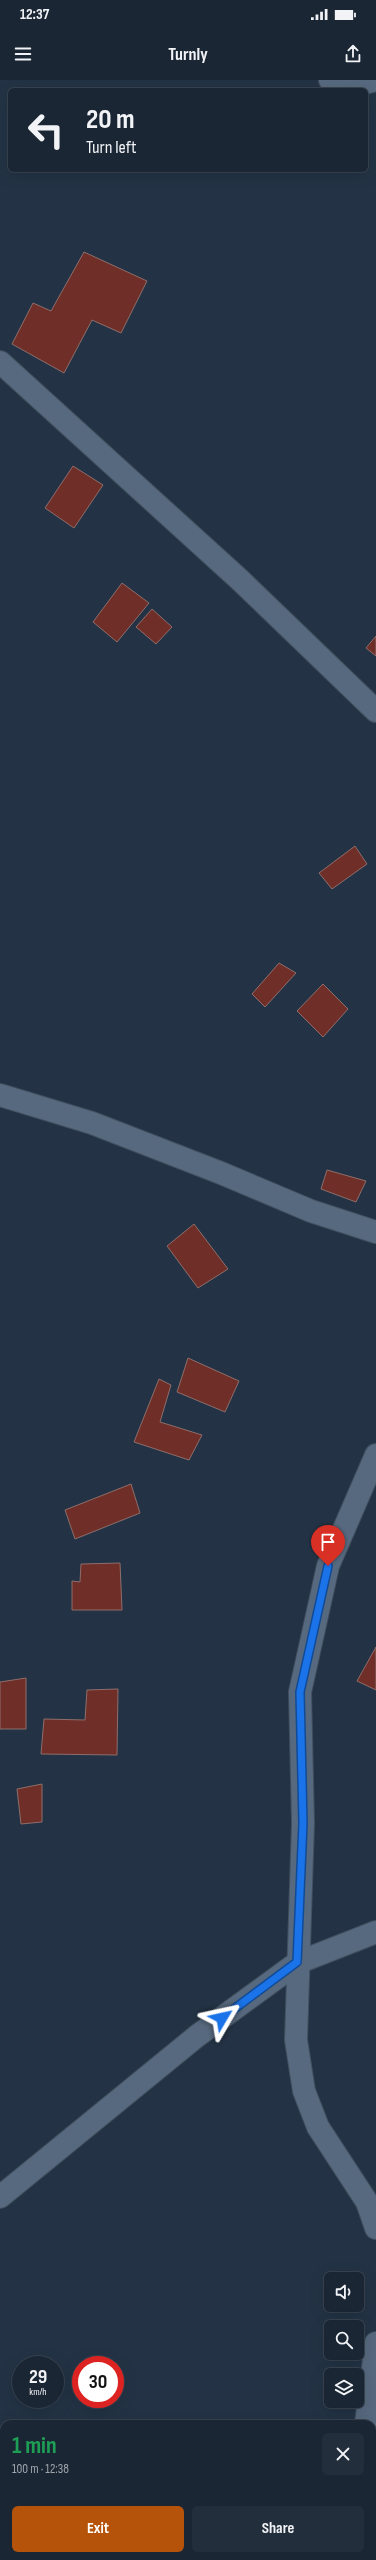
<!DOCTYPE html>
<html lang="en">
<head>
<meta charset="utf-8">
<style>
  body { margin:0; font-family:"Sofia Sans Condensed",sans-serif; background:#232e3c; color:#f1f3f6; height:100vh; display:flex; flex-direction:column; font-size:15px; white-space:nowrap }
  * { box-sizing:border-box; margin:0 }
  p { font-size:13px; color:#9fa5ac }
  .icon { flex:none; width:22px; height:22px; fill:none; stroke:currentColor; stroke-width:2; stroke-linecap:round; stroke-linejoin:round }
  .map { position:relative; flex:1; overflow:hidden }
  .details { position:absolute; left:0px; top:2340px; width:376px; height:140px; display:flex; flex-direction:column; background:#1a2634; border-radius:12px 12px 0 0; box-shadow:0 4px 16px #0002,0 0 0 1px #38434f }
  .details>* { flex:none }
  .guide { position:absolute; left:8px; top:8px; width:360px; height:84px; border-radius:6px; box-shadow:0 4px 16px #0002,0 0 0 1px #38434f; background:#1a2634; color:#f1f3f6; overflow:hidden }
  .tools { position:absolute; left:324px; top:2192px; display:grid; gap:8px }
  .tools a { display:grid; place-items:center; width:40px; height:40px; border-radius:6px; background:#1a2634; box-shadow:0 4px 16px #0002,0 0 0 1px #38434f; font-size:20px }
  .speed { position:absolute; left:12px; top:2276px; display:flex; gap:8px; font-size:20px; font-weight:700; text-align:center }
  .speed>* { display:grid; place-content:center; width:52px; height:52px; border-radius:50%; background:#1a2634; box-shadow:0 4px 16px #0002,0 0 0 1px #38434f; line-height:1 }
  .speed small { font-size:10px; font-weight:400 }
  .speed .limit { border:6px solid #d22; background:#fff; color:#111 }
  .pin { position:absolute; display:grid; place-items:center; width:34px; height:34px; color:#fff; margin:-41px -17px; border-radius:50% 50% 50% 0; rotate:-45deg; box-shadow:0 0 4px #0007 }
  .pin .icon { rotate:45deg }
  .me { position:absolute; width:44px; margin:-22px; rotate:54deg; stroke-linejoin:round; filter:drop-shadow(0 0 3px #0008) }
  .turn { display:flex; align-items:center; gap:14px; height:84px; padding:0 12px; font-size:18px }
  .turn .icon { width:52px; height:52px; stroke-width:2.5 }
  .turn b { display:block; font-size:28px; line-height:34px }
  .round { display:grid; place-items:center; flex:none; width:42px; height:42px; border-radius:6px; background:#232e3c }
  .summary { display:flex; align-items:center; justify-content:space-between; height:68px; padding:0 12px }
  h1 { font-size:24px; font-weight:700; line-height:30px; color:#1e9e55 }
  .action { display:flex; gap:8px; margin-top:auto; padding:8px 12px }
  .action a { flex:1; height:46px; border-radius:6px; background:#b45309; color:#fff; font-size:16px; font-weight:700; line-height:46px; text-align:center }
  .action a+a { background:#232e3c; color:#f1f3f6 }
  .status { display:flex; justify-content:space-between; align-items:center; height:28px; padding:0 20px; background:#1a2634; direction:ltr }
  .status svg { height:11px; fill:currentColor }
  header { display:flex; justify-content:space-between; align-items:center; height:52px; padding:0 12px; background:#1a2634; font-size:18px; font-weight:700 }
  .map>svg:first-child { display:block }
  .building { fill:#702e29; stroke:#8d6e6a }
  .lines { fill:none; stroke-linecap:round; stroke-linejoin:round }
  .minor-casing { stroke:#414f5e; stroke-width:24 }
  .minor { stroke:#57697e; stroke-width:22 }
  .route-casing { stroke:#114b97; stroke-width:10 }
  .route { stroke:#1a73e8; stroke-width:7 }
</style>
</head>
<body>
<div class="status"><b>12:37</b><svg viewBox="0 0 49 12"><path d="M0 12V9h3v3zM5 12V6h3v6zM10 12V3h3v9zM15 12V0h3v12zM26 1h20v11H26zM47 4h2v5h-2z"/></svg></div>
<header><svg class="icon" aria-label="menu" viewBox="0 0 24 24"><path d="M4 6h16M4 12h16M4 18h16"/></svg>Turnly<svg class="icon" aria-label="share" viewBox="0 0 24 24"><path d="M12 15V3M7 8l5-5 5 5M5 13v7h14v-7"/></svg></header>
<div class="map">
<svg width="376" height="2480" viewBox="0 0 376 2480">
  <rect width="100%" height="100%" fill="#233345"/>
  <!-- building -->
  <path class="building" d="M 84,172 L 147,201 L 121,253 L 92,240 L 64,293 L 12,264 L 33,223 L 51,231 Z
    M 73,386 L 103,405 L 74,448 L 45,428 Z
    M 122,503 L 149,523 L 117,562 L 93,542 Z
    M 152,529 L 172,547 L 156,564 L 136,547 Z
    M 376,556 L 376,576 L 366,568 Z
    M 355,766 L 367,784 L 332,809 L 319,793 Z
    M 279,883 L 296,893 L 265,927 L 252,914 Z
    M 323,904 L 348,929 L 323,957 L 297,931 Z
    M 327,1090 L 366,1101 L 356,1122 L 321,1109 Z
    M 194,1144 L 228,1189 L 198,1208 L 167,1166 Z
    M 188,1278 L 239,1301 L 225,1332 L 177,1312 Z
    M 159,1299 L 171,1305 L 160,1342 L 202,1355 L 189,1380 L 134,1362 Z
    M 131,1404 L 140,1433 L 75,1459 L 65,1430 Z
    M 120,1483 L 122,1530 L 72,1530 L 72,1501 L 80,1502 L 81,1484 Z
    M 376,1567 L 376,1610 L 357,1601 Z
    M 26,1598 L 26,1649 L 0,1649 L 0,1602 Z
    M 118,1609 L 117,1675 L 41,1674 L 44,1639 L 85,1640 L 87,1610 Z
    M 42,1704 L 42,1742 L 21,1744 L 17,1709 Z"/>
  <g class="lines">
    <defs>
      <path id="minor" d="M 330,0 L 357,5 L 376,0
        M 0,282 L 240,500 L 376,631
        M 0,1015 L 92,1043 L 221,1093 L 311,1131 L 376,1152
        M 376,1375 L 328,1486 L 300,1612 L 303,1743 L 296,1960 L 304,2011 L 318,2047 L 367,2122 L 376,2148
        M 0,2117 L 197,1956 L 297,1883 L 376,1852
        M 366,2344 L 376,2263
        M 351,2480 L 351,2476"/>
    </defs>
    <!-- minor casing -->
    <use href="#minor" class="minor-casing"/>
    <!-- minor -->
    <use href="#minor" class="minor"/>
  </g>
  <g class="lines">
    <defs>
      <path id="route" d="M 222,1938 L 297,1882 L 303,1743 L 300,1612 L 328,1486"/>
    </defs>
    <!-- route casing -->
    <use href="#route" class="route-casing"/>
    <!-- route -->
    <use href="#route" class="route"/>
  </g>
</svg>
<div class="tools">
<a><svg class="icon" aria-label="sound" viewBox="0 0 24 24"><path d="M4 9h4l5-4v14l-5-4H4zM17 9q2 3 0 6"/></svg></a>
<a><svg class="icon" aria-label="search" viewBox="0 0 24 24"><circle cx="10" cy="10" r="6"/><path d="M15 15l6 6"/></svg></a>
<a><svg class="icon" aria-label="layers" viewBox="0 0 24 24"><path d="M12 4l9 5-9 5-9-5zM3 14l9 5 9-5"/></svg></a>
</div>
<div class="speed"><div>29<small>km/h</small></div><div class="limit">30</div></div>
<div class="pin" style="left:328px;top:1486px;background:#d93025"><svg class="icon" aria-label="arrive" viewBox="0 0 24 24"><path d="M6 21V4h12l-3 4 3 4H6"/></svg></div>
<svg class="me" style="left:222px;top:1938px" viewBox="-20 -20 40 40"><path d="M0-17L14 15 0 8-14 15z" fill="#1a73e8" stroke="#fff" stroke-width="4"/></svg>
<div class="guide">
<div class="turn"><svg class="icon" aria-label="left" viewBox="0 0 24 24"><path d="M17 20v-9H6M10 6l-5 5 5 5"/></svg><div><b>20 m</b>Turn left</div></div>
</div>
<section class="details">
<div class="summary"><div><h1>1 min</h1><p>100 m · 12:38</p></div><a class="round"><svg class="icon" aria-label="close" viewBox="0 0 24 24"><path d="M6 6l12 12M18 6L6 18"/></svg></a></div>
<div class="action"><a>Exit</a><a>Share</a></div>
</section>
</div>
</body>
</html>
